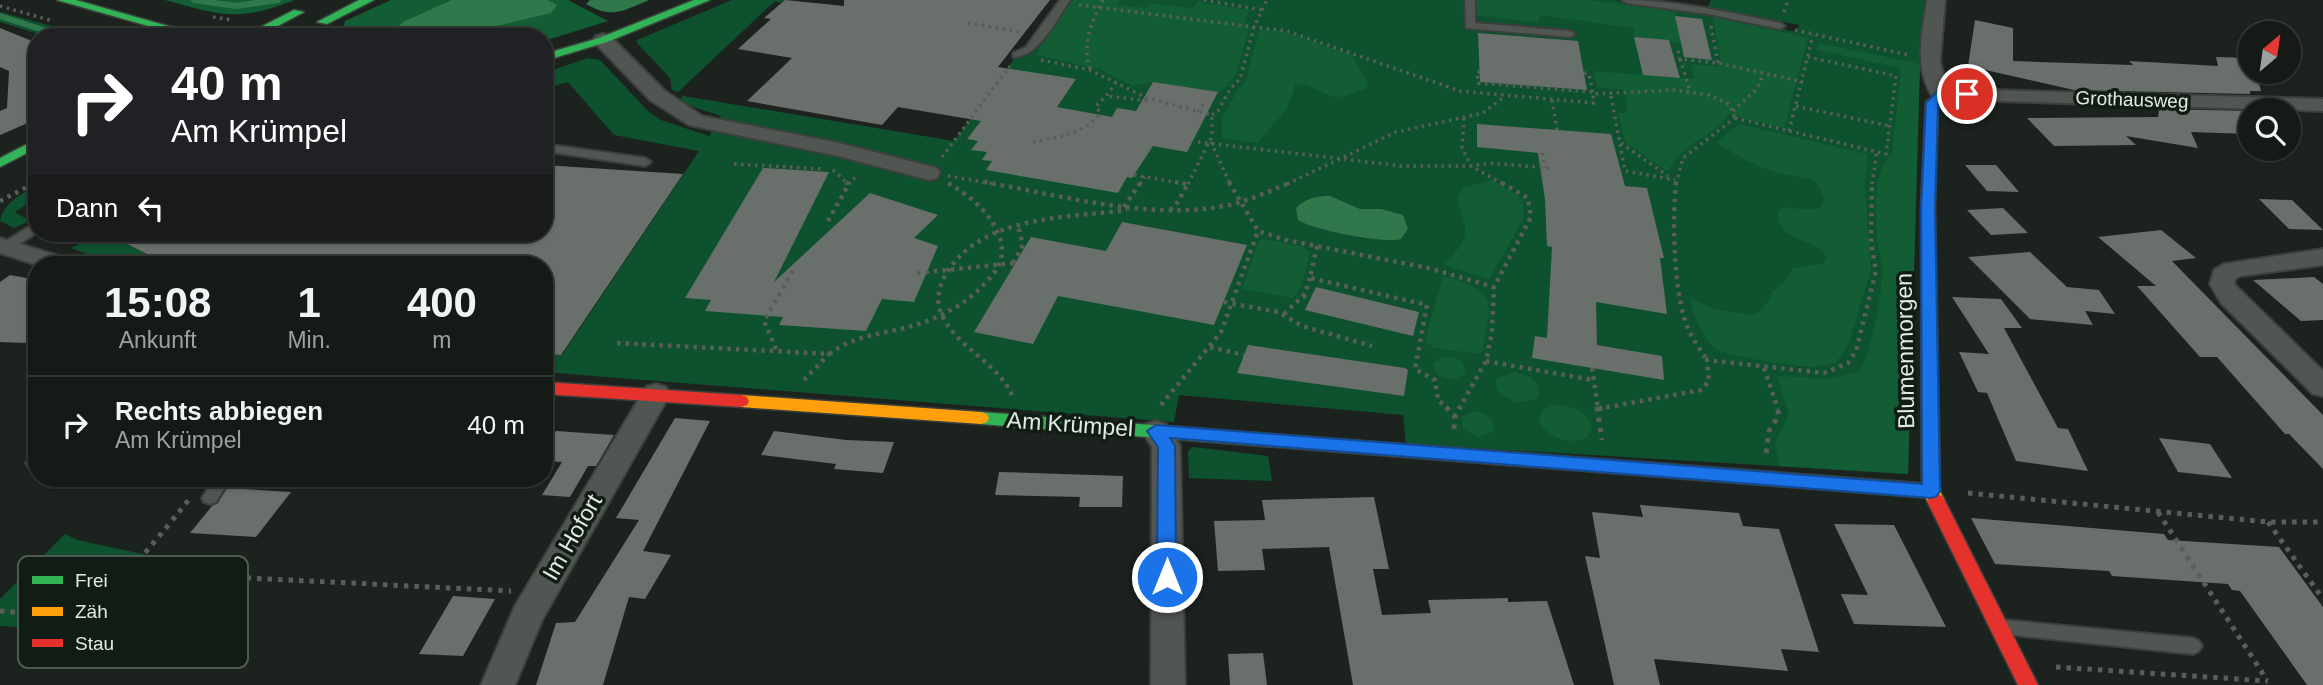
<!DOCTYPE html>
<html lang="de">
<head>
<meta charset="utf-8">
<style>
  body { margin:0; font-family:Helvetica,sans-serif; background:#1e231f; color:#f1f3f6; height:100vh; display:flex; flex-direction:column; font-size:26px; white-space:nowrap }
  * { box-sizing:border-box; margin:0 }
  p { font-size:23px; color:#9da1a1 }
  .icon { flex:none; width:38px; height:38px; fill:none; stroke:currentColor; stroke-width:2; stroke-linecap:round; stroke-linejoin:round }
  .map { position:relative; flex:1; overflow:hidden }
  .details { position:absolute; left:28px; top:256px; width:525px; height:231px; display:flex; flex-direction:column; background:#151a16; border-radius:28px; box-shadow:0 2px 5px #0004,0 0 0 2px #343835 }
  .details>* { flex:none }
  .guide { position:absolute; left:28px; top:28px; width:525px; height:214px; border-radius:28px; box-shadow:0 2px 5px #0004,0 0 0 2px #343835; background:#202124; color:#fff; overflow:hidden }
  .needle { width:46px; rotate:29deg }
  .tools { position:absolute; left:2238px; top:21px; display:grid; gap:14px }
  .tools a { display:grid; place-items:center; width:63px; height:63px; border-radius:50%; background:#151a16; box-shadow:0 2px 5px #0004,0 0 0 2px #343835; font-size:35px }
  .pin { position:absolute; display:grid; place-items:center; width:60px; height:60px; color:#fff; margin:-30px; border:4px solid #fff; border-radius:50%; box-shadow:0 2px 7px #0007 }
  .me { position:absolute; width:77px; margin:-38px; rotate:0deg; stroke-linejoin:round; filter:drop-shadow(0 0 5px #0008) }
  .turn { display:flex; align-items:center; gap:24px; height:147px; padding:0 28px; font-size:32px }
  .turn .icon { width:91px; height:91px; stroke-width:2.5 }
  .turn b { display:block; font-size:49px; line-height:60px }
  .then { display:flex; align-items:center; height:66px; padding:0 28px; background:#0003; gap:14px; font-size:26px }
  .eta { display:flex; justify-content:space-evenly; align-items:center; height:119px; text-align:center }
  .eta b { font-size:42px; font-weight:800; line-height:49px }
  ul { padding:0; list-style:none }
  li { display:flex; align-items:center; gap:21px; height:98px; padding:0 28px; border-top:2px solid #343835 }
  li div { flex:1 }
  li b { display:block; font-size:26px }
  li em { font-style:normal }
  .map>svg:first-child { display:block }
  .green { fill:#0d512e }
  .forest { fill:#135d35 }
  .water { fill:#30774c }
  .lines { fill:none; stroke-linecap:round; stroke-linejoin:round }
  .stream { stroke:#30774c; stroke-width:6 }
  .building { fill:#696f6b }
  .lane-casing { stroke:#3b403c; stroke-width:4 }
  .street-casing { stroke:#3b403c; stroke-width:4 }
  .fast-casing { stroke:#3b403c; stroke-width:3 }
  .slow-casing { stroke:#3b403c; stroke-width:3 }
  .jam-casing { stroke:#3b403c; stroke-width:3 }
  .path-far2 { stroke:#595e5a; stroke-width:3.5; stroke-dasharray:2.5 4.5; stroke-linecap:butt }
  .path-far1 { stroke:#595e5a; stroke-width:4.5; stroke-dasharray:3.5 5; stroke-linecap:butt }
  .path { stroke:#595e5a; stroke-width:5; stroke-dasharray:4.5 6; stroke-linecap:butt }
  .lane { fill:#525653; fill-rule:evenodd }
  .street { fill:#525653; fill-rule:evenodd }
  .fast { fill:#30b455; fill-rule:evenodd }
  .slow { fill:#ff9f0a; fill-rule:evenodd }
  .jam { fill:#e5322d; fill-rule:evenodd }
  .route { fill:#1a73e8; stroke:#114b97; stroke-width:2 }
  .labels { text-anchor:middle; stroke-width:7; stroke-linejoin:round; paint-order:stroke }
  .far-street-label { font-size:19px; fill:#e1eae4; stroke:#101c14 }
  .street-label { font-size:23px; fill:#e1eae4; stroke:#101c14 }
  .key { fill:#101c14; stroke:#4f5a52; stroke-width:2 }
  .key-label { font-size:19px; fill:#e1eae4 }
</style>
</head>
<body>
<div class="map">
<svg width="2323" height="685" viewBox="0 0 2323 685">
  <rect width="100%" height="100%" fill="#1c231e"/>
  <!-- green -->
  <path class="green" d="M 732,0 L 785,0 L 781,3 L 775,1 L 678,92 L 672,90 L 670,78 L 637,43 L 637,40 Z
    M 1065,0 L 1614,0 L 1702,12 L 1797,32 L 1799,25 L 1708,7 L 1711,0 L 1926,0 L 1920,64 L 1908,474 L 1406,444 L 1403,415 L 1179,395 L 1174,422 L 544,372 L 544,354 L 562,355 L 699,151 L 614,135 L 568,82 L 544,89 L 544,73 L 588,58 L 600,60 L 649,112 L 661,120 L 709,136 L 721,116 L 678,102 L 683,96 L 954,141 L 1017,55 L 1030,49 Z
    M 0,12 L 93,37 L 48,37 L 0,22 Z
    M 37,186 L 37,197 L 15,212 L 30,221 L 14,228 L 0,221 C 4,202 21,194 37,186 Z
    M 100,233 L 105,233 L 167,264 L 113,264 L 71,248 Z
    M 1193,447 L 1268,456 L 1272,481 L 1189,478 L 1188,451 Z
    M 65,534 L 77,540 L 166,559 L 109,631 L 0,626 L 0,599 Z"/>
  <!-- forest -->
  <path class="forest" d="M 165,0 L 295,0 C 236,22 224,16 165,0 Z
    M 391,0 L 568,0 L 608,21 L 544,41 L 544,37 L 341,37 L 345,21 Z
    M 1073,0 L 1120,0 L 1118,5 L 1146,8 L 1150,3 L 1193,8 L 1200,0 L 1204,3 L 1250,10 L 1245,20 L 1249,29 L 1236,74 L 1222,91 L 1218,92 L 1153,82 L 1132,86 L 1102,70 L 1037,55 L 1038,49 Z
    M 1473,0 L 1588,0 L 1675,11 L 1681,43 L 1635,37 L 1633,28 L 1540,15 L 1539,23 L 1474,15 Z
    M 1713,17 L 1808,38 L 1784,128 L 1728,114 C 1712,140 1685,139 1669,170 L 1665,170 L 1625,142 L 1618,113 L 1628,113 L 1624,90 L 1597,87 L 1594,71 L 1694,79 L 1691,64 L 1722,67 Z
    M 1262,29 L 1286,32 L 1352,55 L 1368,83 L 1365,89 C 1356,92 1346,97 1338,97 C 1321,97 1314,82 1295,85 L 1287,109 L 1257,143 L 1222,138 L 1222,119 L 1236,92 L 1246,81 L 1259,30 Z
    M 1820,43 L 1920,64 L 1908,474 L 1779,466 L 1775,443 L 1789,415 L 1777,376 L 1830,379 L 1860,371 C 1873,344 1880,306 1882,275 C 1883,263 1878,250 1877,237 C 1875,215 1873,168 1892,154 L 1901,68 L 1816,50 Z
    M 1740,124 L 1867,154 L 1865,188 L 1871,270 L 1849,343 L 1836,363 C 1831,364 1825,366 1820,366 C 1805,369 1732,357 1718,350 C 1703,341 1693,315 1690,298 L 1714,309 L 1750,315 L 1760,311 L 1767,303 L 1772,292 L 1784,282 L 1793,268 L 1823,264 L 1827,258 C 1815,237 1785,243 1777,219 L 1778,212 L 1784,207 L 1807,210 L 1820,208 L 1824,200 L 1817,182 C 1806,177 1795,177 1783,174 C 1759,169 1737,156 1716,142 Z
    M 1492,180 L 1523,199 L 1524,218 L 1489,279 L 1444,265 C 1473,233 1467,236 1457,197 L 1464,187 Z
    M 1264,239 L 1303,247 L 1310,252 L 1301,288 L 1293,298 L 1242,289 L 1259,240 Z
    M 1443,276 C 1500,293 1491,296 1483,350 L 1479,354 L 1434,348 L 1425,341 Z
    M 1441,357 L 1452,357 L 1462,361 L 1466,373 L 1454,380 L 1437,375 L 1432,364 Z
    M 1515,372 L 1529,376 L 1538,385 L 1539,395 L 1536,399 L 1516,403 L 1498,392 L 1495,382 L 1498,378 Z
    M 1553,405 C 1570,405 1586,409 1592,426 L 1588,437 C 1560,452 1517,418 1553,405 Z
    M 1474,411 L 1486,414 L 1495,425 L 1493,432 L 1479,437 L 1463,429 L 1461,417 Z"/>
  <!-- water -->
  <path class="water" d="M 452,0 L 547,0 L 557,5 L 551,13 L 450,37 L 396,37 L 393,30 L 405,21 Z
    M 590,0 L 649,0 C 623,11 612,19 586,4 Z
    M 1330,196 L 1360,209 L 1381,209 L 1403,215 L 1408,229 L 1401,239 C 1384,244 1313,230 1298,220 L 1296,208 C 1306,198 1317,196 1330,196 Z"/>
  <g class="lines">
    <!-- stream -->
    <path class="stream" d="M 194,0 L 236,6 L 278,0
      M 0,16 L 65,37"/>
  </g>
  <!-- building -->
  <path class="building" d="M 785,0 L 844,6 L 844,0 L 1050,0 L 998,67 L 1076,79 L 1057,107 L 1112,117 L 1117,108 L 1136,111 L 1153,82 L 1218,92 L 1187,152 L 1153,146 L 1132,178 L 1127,177 L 1118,193 L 986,170 L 992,161 L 982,160 L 987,152 L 971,150 L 978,141 L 967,139 L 981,121 L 898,107 L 882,125 L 747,101 L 792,58 L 738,49 L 771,19 L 764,18 Z
    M 1675,16 L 1702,19 L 1712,60 L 1684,57 Z
    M 1975,20 L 2013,28 L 2013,61 L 2133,65 L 2129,61 L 2218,66 L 2216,57 L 2250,58 L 2250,72 L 2256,72 L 2261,91 L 2250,91 L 2250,94 L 2074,90 L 1968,66 Z
    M 0,28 L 37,43 L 37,119 L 0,135 L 0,111 L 7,108 L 9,71 L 0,67 Z
    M 1478,33 L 1578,41 L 1587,90 L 1480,82 Z
    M 1634,37 L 1669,40 L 1680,78 L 1643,75 Z
    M 2159,109 L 2250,111 L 2250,134 L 2191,132 L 2198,148 L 2126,136 L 2136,145 L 2054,146 L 2027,118 L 2158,117 Z
    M 1477,124 L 1611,134 L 1625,186 L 1647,188 L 1664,258 L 1660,258 L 1667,314 L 1596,302 L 1597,345 L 1662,356 L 1664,380 L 1532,358 L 1535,336 L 1547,338 L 1552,247 L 1547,246 L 1545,199 L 1538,153 L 1477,147 Z
    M 544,165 L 683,174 L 561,355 L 544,354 L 544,264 L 167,264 L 105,233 L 544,233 Z
    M 1965,165 L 1996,165 L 2019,192 L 1987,191 Z
    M 763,168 L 829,172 L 774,282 L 870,193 L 938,215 L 914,238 L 938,246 L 914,302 L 882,299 L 866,331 L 779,325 L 783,317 L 705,311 L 711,300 L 685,298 Z
    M 2259,199 L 2292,200 L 2323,230 L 2289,229 Z
    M 2003,208 L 2028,233 L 1991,235 L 1967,210 Z
    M 1122,222 L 1247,245 L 1214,325 L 1058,296 L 1033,344 L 974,332 L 1031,237 L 1106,251 Z
    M 2161,230 L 2196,258 L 2172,261 L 2323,415 L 2323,469 L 2289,434 L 2285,434 L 2217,357 L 2200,357 L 2137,286 L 2156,286 L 2098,237 Z
    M 2030,252 L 2067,287 L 2099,290 L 2115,314 L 2085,311 L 2093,325 L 2030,319 L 1968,257 Z
    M 10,275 L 37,280 L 37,333 L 27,343 L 0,342 L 0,282 Z
    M 2314,277 L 2323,284 L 2323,320 L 2301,321 L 2253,280 Z
    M 1316,287 L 1419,312 L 1413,336 L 1305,310 Z
    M 1952,297 L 2001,299 L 2022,328 L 2004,328 L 2058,428 L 2068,429 L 2088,471 L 2016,461 L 1987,393 L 1978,392 L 1959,352 L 1989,354 Z
    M 1248,345 L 1405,368 L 1408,370 L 1404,396 L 1237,373 Z
    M 675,418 L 710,421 L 643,551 L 671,555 L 645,599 L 629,597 L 603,685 L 536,685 L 556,623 L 575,622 L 639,520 L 616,518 Z
    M 556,431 L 614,435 L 596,466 L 588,466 L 570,497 L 542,495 L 562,462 L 544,461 L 544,449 Z
    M 774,431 L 846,440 L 894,442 L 883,473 L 834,469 L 836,464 L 761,455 Z
    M 2159,438 L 2210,444 L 2232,478 L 2178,472 Z
    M 999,472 L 1123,476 L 1122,507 L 1079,507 L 1080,497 L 995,495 Z
    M 227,488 L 291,492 L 256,537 L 190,533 L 212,506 L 218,503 Z
    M 1374,497 L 1389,569 L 1373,569 L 1382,615 L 1431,613 L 1428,600 L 1508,598 L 1508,602 L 1547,601 L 1574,685 L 1353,685 L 1329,547 L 1262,549 L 1265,570 L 1218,571 L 1214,521 L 1265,520 L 1262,500 Z
    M 1640,505 L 1739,513 L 1743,526 L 1779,529 L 1819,652 L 1781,649 L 1788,671 L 1654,659 L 1660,685 L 1614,685 L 1585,556 L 1600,558 L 1592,512 L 1643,517 Z
    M 1971,518 L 2164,534 L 2168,540 L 2279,547 L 2323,607 L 2323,685 L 2307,685 L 2240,591 L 2232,590 L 2228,584 L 2112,576 L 2109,571 L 1995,564 Z
    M 1834,524 L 1894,525 L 1946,627 L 1854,624 L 1841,594 L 1868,595 Z
    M 453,596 L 495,599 L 463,656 L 419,654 Z
    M 1263,653 L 1267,685 L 1230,685 L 1228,654 Z"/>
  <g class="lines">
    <defs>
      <path id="lane" d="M 1060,0 L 1070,0 C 1058,18 1037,59 1013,57 L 1013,53 L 1026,47 Z
        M 1465,0 L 1475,0 L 1475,23 L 1570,31 L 1575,34 L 1570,37 L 1466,28 Z
        M 1622,0 C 1676,0 1728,12 1780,23 L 1785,26 L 1780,29 L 1708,14 L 1627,3 Z
        M 544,144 L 645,158 L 651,162 L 645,166 L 544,151 Z
        M 37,222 L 37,232 L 11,250 L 1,250 L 1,244 Z
        M 37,455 L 37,468 L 29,467 L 26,463 L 29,459 Z
        M 214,478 L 230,478 L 216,502 L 210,504 L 204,502 L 202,498 Z
        M 2004,620 L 2193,638 L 2199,641 L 2202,646 L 2199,651 L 2193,654 L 2004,634 L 1998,632 L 1995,627 L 1998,622 Z"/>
      <path id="street" d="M 1927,0 L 1945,0 L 1940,62 L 1948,89 L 2323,99 L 2323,111 L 1934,99 C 1913,69 1922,34 1927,0 Z
        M 603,34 L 610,36 L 665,91 L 702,116 L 839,143 L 937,168 L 940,173 L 937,178 L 929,180 L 838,156 L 689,125 L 650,100 L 596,44 L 593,40 L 596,36 Z
        M 0,238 L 69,259 L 72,264 L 37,265 L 0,253 Z
        M 2323,249 L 2323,265 L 2240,276 L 2235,279 L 2234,284 L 2323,371 L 2323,396 L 2313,394 L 2221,303 L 2210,284 L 2214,270 L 2224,264 Z
        M 656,384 L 666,387 L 670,394 L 542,620 L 515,685 L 481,685 L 515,606 L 646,387 Z
        M 1156,421 L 1166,424 L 1180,446 L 1185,685 L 1151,685 L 1152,447 L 1142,431 L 1146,424 Z"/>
      <path id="fast" d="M 57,0 L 76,0 L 207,37 L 187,37 Z
        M 359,0 L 374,0 L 327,24 L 317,22 Z
        M 694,0 L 710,0 L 607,42 L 544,61 L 544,54 L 599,38 Z
        M 294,10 L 304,12 L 257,37 L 241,37 Z
        M 37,139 L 37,148 L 0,167 L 0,158 Z
        M 981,412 L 1931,484 L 1937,486 L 1940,491 L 1937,496 L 1931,498 L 981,424 L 975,422 L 973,418 L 975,414 Z"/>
      <path id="slow" d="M 1941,91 L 1947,95 L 1938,103 L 1935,208 L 1940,491 L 1945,501 L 1942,506 L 1936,508 L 1930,506 L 1922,491 L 1921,208 L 1926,102 Z
        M 741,395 L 981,412 L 987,414 L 989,418 L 987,422 L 981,424 L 741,407 L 735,405 L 733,401 L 735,397 Z"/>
      <path id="jam" d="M 544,382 L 741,395 L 747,397 L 749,401 L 747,405 L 741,407 L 544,394 Z
        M 1936,494 L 1942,496 L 1945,501 L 2038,685 L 2018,685 L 1927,501 L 1930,496 Z"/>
    </defs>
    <!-- lane casing -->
    <use href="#lane" class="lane-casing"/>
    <!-- street casing -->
    <use href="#street" class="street-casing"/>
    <!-- fast casing -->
    <use href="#fast" class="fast-casing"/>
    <!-- slow casing -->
    <use href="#slow" class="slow-casing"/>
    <!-- jam casing -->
    <use href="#jam" class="jam-casing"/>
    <!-- path-far2 -->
    <path class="path-far2" d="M 1204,0 L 1263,10
      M 1079,5 L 1287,31 L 1460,91 L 1594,103 L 1593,94 L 1675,90 L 1709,95 L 1729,104 L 1735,118
      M 0,6 L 53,21
      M 1784,12 L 1788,0
      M 213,17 L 232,20
      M 968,23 L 1021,32
      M 1711,26 L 1718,63
      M 1795,30 L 1909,55
      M 1678,51 L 1680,59
      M 1041,60 L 1090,70 L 1147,98 L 1212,115
      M 1090,69 C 1082,44 1091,22 1103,0
      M 1480,72 L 1477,72 L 1478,83 L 1592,92
      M 1584,73 L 1589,74 L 1593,94
      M 1116,82 L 1106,96 L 1150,101
      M 1689,88 L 1680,59 L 1718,63 L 1803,82
      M 1611,96 L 1625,171 L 1675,180
      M 1552,100 L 1557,130
      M 1796,106 L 1889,126
      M 1733,111 L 1756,90 L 1764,74
      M 1198,112 L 1205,101
      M 1212,115 L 1218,111 L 1230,89 L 1240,79 L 1254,27 L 1267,0
      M 1464,118 L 1462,148 L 1471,166 L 1490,163 L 1549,168
      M 1735,118 L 1886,154 L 1896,76 L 1808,57
      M 1789,131 L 1813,35
      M 1033,142 C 1057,137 1085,135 1100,113 L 1096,106 L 1106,96
      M 1198,142 L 1402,166 L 1471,166 L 1503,184
      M 1211,142 L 1230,184
      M 1621,143 L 1668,176
      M 1542,153 L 1545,168
      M 942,157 L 1010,66
      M 734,164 L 824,169
      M 833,170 L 848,184
      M 1134,175 L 1186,184
      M 948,176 L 994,184
      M 33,184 L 37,182
      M 848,184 L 858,175
      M 1140,184 L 1145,177
      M 1188,184 L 1212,136 L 1212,115
      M 1287,184 L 1396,132 L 1483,113 L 1504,97
      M 1676,184 L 1683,158 L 1735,118
      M 1872,184 L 1877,151"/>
    <!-- path-far1 -->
    <path class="path-far1" d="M 846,182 L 848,184
      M 984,182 C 1060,195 1142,219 1219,207 C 1244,203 1268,192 1291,182
      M 1175,182 L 1186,184
      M 1229,182 L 1258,231 L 1286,240 L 1428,268 L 1494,287
      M 1676,182 C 1672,217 1674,284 1684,317 C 1688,333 1698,346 1707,360
      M 0,201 L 37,182
      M 1124,207 L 1141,182
      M 1170,210 L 1176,205 L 1189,182
      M 828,221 L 850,182
      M 1317,246 L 1310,278 L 1427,305 L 1415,369 L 1435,380 L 1438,400 L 1448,409
      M 1013,263 L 1023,245 L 1018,226
      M 917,273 L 1015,263
      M 1303,296 L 1311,298
      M 1224,302 L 1278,312 L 1302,326 L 1372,346
      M 1284,314 L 1305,294 L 1310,278
      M 617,343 L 829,354 C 852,337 878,334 905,328 C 936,320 967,305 988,280 C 1000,267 1006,254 999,236 C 990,212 970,196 948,183
      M 1210,347 L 1244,355
      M 776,349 L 764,321 L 794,269
      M 1486,361 L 1593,380
      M 1592,368 L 1598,409
      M 1764,368 L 1778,409
      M 804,380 L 829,354
      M 1012,395 C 996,361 957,348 942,315 C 935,302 939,285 946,274 C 981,215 1067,218 1127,210
      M 1161,405 L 1221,332 L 1258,231
      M 1459,409 L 1486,361 L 1492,332 L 1494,287 L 1531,217 L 1528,198 L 1500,182
      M 1598,409 L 1701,390 L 1709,381 L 1707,360 L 1824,373 L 1848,363 L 1856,351 L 1876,271 L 1871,242 L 1872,182"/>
    <!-- path -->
    <path class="path" d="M 1446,407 L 1455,416
      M 1597,407 L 1602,440
      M 1598,409 L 1607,407
      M 1454,429 L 1455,416 L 1460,407
      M 1766,453 L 1769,431 L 1779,415 L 1777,407
      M 1968,493 L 2268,522 L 2323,522
      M 2158,512 L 2267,680
      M 2268,522 L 2323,599
      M 103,593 L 128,581 L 168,574 L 511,591
      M 0,611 C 22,612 49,618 71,613 C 110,603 166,527 192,496
      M 2056,667 L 2268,681"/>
    <!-- lane -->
    <use href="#lane" class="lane"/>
    <!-- street -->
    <use href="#street" class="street"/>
    <!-- fast -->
    <use href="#fast" class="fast"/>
    <!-- slow -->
    <use href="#slow" class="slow"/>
    <!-- jam -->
    <use href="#jam" class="jam"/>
  </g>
  <!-- route -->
  <path class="route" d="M 1967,91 L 1973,94 L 1971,97 L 1944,99 L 1938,104 L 1935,208 L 1940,491 L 1937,496 L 1931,498 L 1170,438 L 1175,446 L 1176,577 L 1173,583 L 1167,585 L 1160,583 L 1157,577 L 1158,447 L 1147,431 L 1156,425 L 1922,484 L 1921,208 L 1926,103 L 1936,93 Z"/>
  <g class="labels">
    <!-- far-street labels -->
    <g class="far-street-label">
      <text transform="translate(2132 99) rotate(2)" y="7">Grothausweg</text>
    </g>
    <!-- street labels -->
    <g class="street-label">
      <text transform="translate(1905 351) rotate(-91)" y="8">Blumenmorgen</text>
      <text transform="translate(1070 424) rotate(4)" y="8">Am Krümpel</text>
      <text transform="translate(572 537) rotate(-60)" y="8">Im Hofort</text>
    </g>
  </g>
  <!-- legend -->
  <rect x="18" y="556" width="230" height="112" rx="10" class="key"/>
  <rect x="32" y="576" width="31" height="8" fill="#30b455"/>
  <rect x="32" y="607" width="31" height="9" fill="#ff9f0a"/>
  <rect x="32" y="639" width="31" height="8" fill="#e5322d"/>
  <g class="key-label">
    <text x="75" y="587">Frei</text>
    <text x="75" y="618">Zäh</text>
    <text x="75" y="650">Stau</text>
  </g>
</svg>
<div class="tools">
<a><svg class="needle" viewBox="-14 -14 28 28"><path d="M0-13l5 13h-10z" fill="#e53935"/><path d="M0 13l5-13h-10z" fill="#9da1a1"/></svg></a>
<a><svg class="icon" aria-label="search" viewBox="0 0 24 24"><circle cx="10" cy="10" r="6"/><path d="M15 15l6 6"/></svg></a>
</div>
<div class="pin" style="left:1967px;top:94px;background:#d93025"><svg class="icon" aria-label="arrive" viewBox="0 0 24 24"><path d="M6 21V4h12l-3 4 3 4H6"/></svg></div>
<svg class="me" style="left:1167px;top:577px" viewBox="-20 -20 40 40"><circle r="17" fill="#1a73e8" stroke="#fff" stroke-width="3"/><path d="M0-11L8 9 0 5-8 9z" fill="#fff"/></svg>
<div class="guide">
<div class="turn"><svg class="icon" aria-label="right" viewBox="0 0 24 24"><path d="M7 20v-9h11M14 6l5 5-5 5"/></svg><div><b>40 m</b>Am Krümpel</div></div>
<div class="then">Dann<svg class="icon" aria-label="left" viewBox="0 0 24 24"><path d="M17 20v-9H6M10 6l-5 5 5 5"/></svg></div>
</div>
<section class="details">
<div class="eta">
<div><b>15:08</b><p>Ankunft</p></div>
<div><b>1</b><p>Min.</p></div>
<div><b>400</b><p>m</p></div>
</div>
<ul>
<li><svg class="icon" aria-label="right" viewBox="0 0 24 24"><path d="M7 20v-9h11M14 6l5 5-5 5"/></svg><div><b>Rechts abbiegen</b><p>Am Krümpel</p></div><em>40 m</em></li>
</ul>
</section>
</div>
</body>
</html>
